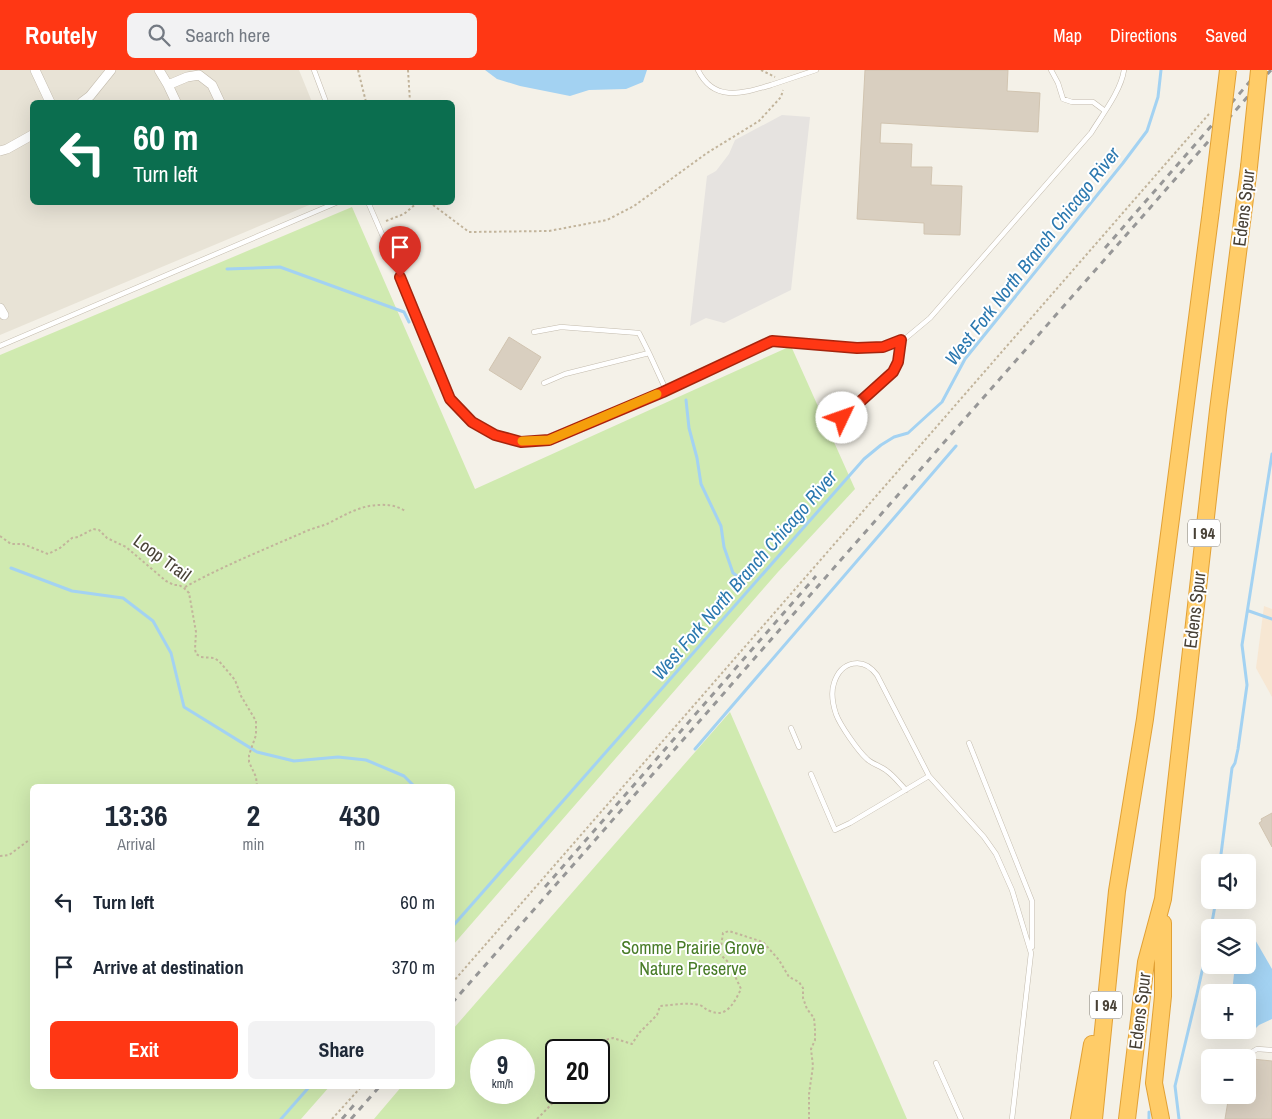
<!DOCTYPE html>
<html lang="en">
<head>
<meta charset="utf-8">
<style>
  body { margin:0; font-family:"Archivo Narrow",sans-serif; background:#f2f2f3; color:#1f2937; height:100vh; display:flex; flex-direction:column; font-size:19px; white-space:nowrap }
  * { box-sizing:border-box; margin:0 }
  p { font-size:16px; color:#747a83 }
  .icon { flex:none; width:28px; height:28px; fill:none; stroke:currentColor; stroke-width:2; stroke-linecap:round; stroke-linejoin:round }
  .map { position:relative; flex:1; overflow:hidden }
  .panel { position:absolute; left:30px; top:714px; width:425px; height:305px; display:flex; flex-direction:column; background:#fff; border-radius:8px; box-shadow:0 5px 20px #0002 }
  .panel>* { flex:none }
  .hud { position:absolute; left:30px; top:30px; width:425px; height:105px; border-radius:8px; box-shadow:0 5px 20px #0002; background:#0b6e4f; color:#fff; overflow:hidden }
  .fabs { position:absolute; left:1201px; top:784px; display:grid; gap:10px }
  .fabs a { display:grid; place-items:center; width:55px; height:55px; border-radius:8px; background:#fff; box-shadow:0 5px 20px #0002; font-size:25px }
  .speed { position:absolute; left:470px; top:969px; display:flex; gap:10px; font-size:25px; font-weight:700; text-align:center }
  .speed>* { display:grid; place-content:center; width:65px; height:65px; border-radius:50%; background:#fff; box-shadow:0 5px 20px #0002; line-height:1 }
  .speed small { font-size:12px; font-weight:400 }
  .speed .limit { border:2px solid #111; border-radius:8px; background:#fff; color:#111 }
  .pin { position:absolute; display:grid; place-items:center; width:42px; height:42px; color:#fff; margin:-51px -21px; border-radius:50% 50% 50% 0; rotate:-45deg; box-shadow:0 0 5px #0007 }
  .pin .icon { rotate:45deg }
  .me { position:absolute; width:55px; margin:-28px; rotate:48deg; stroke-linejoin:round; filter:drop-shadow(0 0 4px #0008) }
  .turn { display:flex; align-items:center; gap:18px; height:105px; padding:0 20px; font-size:22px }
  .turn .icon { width:65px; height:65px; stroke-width:2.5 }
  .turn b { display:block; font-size:35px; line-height:42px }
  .eta { display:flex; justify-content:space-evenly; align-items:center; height:85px; text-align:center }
  .eta b { font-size:30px; font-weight:800; line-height:35px }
  .cta { display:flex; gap:10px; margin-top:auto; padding:10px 20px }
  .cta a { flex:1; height:58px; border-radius:8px; background:#ff3714; color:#fff; font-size:20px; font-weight:800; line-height:58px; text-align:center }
  .cta a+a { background:#f2f2f3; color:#1f2937 }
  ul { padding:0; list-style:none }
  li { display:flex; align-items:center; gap:15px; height:65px; padding:0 20px }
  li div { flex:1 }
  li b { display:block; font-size:19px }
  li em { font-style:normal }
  header { display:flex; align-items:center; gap:30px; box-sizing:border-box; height:70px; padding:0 25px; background:#ff3714; color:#fff }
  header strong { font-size:24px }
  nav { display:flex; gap:28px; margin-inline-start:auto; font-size:18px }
  .search { width:350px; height:45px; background:#f2f2f3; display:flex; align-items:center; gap:12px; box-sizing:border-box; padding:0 18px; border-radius:8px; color:#747a83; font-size:19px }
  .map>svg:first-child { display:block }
  .residential { fill:#e8e3d6 }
  .commercial { fill:#f7e7d3 }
  .green { fill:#d0eab0; fill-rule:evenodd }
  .parking { fill:#e6e3e0 }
  .water { fill:#a3d2f2 }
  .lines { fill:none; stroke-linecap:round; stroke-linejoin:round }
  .stream { stroke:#a3d2f2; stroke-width:3 }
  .building { fill:#d9cfc0; stroke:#d1c4b0 }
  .service-casing { stroke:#c3bbad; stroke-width:5.5 }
  .minor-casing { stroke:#c3bbad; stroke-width:10 }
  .motorway-casing { stroke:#e2a135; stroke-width:18 }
  .path { stroke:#c2b49b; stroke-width:2; stroke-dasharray:2.5 2.5; stroke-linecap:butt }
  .service { stroke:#fff; stroke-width:4.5 }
  .minor { stroke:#fff; stroke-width:9 }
  .motorway { stroke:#ffcc68; stroke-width:16 }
  .rail { stroke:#979797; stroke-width:3; stroke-dasharray:6 6; stroke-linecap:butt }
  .motorway-bridge-casing { stroke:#e2a135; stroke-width:18; stroke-linecap:butt }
  .motorway-bridge { stroke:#ffcc68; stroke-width:16 }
  .route-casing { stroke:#a6240d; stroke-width:12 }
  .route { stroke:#ff3714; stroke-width:9 }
  .slow { stroke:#f59e0b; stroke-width:9 }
  .labels { text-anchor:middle; stroke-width:4; stroke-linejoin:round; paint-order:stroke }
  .shield { fill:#fff; stroke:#7f7a72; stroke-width:1 }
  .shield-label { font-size:16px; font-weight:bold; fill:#484136 }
  .street-label { font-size:18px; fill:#484136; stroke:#fff }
  .park-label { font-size:18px; fill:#487c27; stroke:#fff }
  .water-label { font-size:19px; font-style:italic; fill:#2b78af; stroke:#fff }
</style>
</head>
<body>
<header>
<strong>Routely</strong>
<div class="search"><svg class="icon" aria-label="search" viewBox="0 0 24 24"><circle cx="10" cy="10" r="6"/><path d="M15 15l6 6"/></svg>Search here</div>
<nav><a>Map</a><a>Directions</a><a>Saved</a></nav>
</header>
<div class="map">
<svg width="1272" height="1049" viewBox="0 0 1272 1049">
  <rect width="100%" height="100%" fill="#f4f1e8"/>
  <!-- residential -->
  <path class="residential" d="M 0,0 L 299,0 L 312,32 L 32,32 L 32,132 L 314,133 L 0,265 Z"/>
  <!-- commercial -->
  <path class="commercial" d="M 1264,536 L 1272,539 L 1272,627 L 1256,598 Z"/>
  <!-- green -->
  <path class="green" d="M 352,137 L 475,419 L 791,276 L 855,419 L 778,502 L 453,875 L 452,716 L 32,716 L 32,1016 L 330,1016 L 301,1049 L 0,1049 L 0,285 Z
    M 730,642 L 907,1049 L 374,1049 L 402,1016 L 452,1016 L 453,959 ZM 481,980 L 524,980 L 524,1022 L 481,1022 ZM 556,980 L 599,980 L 599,1022 L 556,1022 Z"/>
  <!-- parking -->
  <path class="parking" d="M 782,45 L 810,47 L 791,220 L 724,253 L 706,248 L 690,256 L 707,106 L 716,101 L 729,84 L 735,70 Z"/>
  <!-- water -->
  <path class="water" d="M 485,0 L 647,0 L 643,12 L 626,19 L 589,20 L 570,26 L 520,16 L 497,9 Z
    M 1244,854 L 1246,854 L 1272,899 L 1272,949 L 1259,955 L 1251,963 L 1232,969 L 1228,966 L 1227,960 L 1248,960 L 1248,922 L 1232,922 L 1235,895 L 1248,895 L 1248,858 L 1241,857 Z"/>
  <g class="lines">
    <!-- stream -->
    <path class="stream" d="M 227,199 L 280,197 L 404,242 L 409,252
      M 686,330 L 689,358 L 697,388 L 701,414 L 721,456 L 724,477 L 733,503 L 743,510
      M 11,498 L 72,521 L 123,528 L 153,551 L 171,583 L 184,637 L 257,682 L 294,691 L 338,687 L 366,690 L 404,706 L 414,716
      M 1249,541 L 1272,549
      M 695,679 L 956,376
      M 1220,792 L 1232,698 L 1235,693 L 1238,679 L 1247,615 L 1242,575 L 1272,384
      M 452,857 L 864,389 L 881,375 L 894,367 L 908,363 L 942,332 L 965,289 L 1123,93 L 1147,61 L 1158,27 L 1161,0
      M 1211,858 L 1216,830
      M 281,1049 L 310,1016
      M 1149,1049 L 1149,1042
      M 1179,1049 L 1175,1016 L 1197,924 L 1210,865"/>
  </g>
  <!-- building -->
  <path class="building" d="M 865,0 L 1008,0 L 1007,21 L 1040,23 L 1038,62 L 881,53 L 880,73 L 912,74 L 911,97 L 932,97 L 931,115 L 962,116 L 960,165 L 924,164 L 924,153 L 857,149 Z
    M 509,267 L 541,287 L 521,320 L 489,300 Z
    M 1272,743 L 1272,777 L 1259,753 L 1262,751 L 1261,749 Z
    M 1252,989 L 1272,991 L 1272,1049 L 1225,1049 L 1229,1025 L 1248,1025 L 1248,1000 L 1251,1001 Z"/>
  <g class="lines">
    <defs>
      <path id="service" d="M 314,0 L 326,32
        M 698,0 C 714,33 743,23 771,15 C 786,10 801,5 816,0
        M 1051,0 L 1058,13 L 1063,29 L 1072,32 L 1093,32 L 1105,41
        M 368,132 L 407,222 L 442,311 L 450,329 L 472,352 L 495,365 L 521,371 L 549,370 L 663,321 L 772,271 L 857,278 L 883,277 L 906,268 L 930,248 L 1091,63 C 1102,45 1121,21 1124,0
        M 534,262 L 561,257 L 639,263 L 649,283
        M 0,276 L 338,132
        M 544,313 L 565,304 L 649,283 L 666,320
        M 842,348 L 893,302 L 898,292 L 901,270
        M 791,658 L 799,677
        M 969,673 L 1032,831 L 1032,877
        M 811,704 L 835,760 L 850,753 L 929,706 L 984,767 L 996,784 L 1012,820 L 1031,883 L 1012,1049
        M 906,720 C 900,714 894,706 887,701 C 881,696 872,694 867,689 C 858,681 840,655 836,644 C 833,635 831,622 834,613 C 841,591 863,586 877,605 L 929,706
        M 1242,988 L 1257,979 L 1272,980
        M 936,993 L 961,1049"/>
      <path id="minor" d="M 35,0 L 50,32
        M 159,0 L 168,15 L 176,32
        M 168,15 L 187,7 L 199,5 L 212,15 L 220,32
        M 82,32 L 90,26 L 111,0
        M 0,81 L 7,79 L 32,65
        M 0,238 L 4,245"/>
      <path id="motorway" d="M 1079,1049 L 1092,974
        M 1094,1049 L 1117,821 L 1145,649 L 1211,140
        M 1127,1049 L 1146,892 L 1163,829 L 1218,340 L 1249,97
        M 1161,1049 L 1154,1013 L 1163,926 L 1163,853"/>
    </defs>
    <!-- service casing -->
    <use href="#service" class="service-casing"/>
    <!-- minor casing -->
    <use href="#minor" class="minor-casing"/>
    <!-- motorway casing -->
    <use href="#motorway" class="motorway-casing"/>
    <!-- path -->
    <path class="path" d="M 358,0 L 366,32
      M 408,0 L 410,32
      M 761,0 L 775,7
      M 429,132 L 469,162 L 549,161 L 607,150 L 634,136 L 707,83 L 759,51 L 781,27 L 783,20
      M 386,151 L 404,144 L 418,132
      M 0,466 L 11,474 L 23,474 L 48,484 L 60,478 L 72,468 L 78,467 L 93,459 L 99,460 L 107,468 L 126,477 L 166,511 L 174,515 L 179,515 L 184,518 L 189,523 L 196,562 L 195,579 L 196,584 L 201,587 L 214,588 L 219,591 L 235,610 L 241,626 L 256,651 L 256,665 L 249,685 L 249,692 L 256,707 L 257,716
      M 185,517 C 223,496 263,480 302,463 C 310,459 319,457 327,454 C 341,447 354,439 369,436 C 382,434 395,434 405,441
      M 0,786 L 9,785 L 29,770 L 32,770
      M 452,913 L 1209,44
      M 599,982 L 605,970 L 613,968 L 632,974 L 639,963 L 657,945 L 660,936 C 673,935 687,932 700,935 C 704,937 706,940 710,941 C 727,949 735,931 741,919 L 729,893 L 720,884 L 723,863 L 729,861 L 763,872 L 779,890 L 789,907 L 799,912 L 803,918 L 803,928 L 807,939 L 814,948 L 815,959 L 815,970 L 811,979 L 813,996 L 809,1024 L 809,1049
      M 332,1049 L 362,1016
      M 537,1049 C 546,1040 554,1032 562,1022"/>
    <!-- service -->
    <use href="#service" class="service"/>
    <!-- minor -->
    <use href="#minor" class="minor"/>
    <!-- motorway -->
    <use href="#motorway" class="motorway"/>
    <!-- rail -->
    <path class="rail" d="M 1105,178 L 1260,0
      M 545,817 L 816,506
      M 452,933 L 1271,0
      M 342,1049 L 354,1035
      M 351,1049 L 380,1016"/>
    <defs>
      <path id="motorway-bridge" d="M 1249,97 L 1259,0
        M 1211,140 L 1228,0"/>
    </defs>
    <!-- motorway-bridge casing -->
    <use href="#motorway-bridge" class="motorway-bridge-casing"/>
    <!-- motorway-bridge -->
    <use href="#motorway-bridge" class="motorway-bridge"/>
  </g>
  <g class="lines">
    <defs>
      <path id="route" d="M 400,207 L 450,329 L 472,352 L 495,365 L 521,372 L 549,370 L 663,322 L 772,271 L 857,278 L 883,277 L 901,270 L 898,292 L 893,302 L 842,348"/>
    </defs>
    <!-- route casing -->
    <use href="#route" class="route-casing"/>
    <!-- route -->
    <use href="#route" class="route"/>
    <!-- slow -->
    <path class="slow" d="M 522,371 L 549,370 L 657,324"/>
  </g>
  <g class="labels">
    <!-- shield labels -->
    <g class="shield">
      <rect x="1188" y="449.5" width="32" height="27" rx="4"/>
      <rect x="1090" y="921.5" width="32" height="27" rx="4"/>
    </g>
    <g class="shield-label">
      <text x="1204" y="469">I 94</text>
      <text x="1106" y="941">I 94</text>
    </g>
    <!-- street labels -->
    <g class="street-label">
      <text transform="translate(1244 138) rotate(-83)" y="6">Edens Spur</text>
      <text transform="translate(162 488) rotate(36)" y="6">Loop Trail</text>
      <text transform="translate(1195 540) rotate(-83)" y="6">Edens Spur</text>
      <text transform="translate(1140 941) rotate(-83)" y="6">Edens Spur</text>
    </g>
    <!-- park labels -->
    <g class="park-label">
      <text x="693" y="884">Somme Prairie Grove<tspan x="693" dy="21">Nature Preserve</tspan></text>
    </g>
    <!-- water labels -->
    <g class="water-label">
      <text transform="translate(1032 186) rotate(-52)" y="7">West Fork North Branch Chicago River</text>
      <text transform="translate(744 505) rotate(-49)" y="7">West Fork North Branch Chicago River</text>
    </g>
  </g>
</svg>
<div class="fabs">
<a><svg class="icon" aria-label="sound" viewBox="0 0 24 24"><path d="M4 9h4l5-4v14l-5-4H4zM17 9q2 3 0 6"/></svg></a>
<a><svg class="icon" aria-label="layers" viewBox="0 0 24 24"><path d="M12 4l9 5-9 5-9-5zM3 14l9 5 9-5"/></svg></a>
<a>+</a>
<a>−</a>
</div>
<div class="speed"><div>9<small>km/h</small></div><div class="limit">20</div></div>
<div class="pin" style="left:400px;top:207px;background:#d93025"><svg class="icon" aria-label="arrive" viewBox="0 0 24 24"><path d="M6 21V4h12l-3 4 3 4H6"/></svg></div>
<svg class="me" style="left:842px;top:348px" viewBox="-20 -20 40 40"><circle r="19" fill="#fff"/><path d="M0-13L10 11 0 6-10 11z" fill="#ff3714"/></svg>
<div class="hud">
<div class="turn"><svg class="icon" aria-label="left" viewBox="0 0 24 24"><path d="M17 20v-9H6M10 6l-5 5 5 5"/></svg><div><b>60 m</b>Turn left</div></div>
</div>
<section class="panel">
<div class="eta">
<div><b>13:36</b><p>Arrival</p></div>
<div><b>2</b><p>min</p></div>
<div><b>430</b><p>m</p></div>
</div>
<ul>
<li><svg class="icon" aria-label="left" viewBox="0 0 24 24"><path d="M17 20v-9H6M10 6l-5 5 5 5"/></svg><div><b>Turn left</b></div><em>60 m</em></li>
<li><svg class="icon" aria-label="arrive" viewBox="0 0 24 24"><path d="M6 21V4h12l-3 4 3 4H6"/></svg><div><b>Arrive at destination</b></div><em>370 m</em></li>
</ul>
<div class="cta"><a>Exit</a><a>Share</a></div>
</section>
</div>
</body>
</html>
